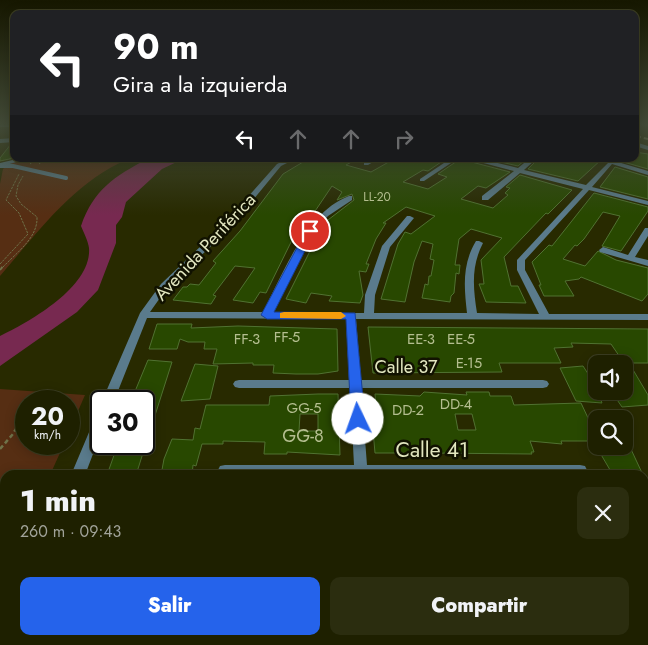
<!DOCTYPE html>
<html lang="es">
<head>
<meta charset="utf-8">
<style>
  body { margin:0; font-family:Jost,sans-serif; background:#2b2d0f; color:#f1f3f6; height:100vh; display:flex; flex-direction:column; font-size:19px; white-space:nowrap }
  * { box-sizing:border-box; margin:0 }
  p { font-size:16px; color:#a1a399 }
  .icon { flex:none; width:28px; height:28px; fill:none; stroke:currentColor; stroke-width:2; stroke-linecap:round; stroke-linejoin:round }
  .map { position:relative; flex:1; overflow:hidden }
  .drawer { position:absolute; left:0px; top:470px; width:649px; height:175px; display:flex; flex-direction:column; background:#1e2000; border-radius:15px 15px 0 0; box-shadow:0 2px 12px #0003,0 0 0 1px #3c3e22 }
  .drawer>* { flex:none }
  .banner { position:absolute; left:10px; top:10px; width:629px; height:152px; border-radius:10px; box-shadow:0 2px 12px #0003,0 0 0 1px #3c3e22; background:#202124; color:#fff; overflow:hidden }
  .buttons { position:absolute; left:588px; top:355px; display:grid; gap:10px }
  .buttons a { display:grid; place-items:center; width:45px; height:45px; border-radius:10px; background:#1e2000; box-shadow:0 2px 12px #0003,0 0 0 1px #3c3e22; font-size:25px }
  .speed { position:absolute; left:15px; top:390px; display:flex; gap:10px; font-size:25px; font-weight:700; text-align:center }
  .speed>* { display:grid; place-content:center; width:65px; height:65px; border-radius:50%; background:#1e2000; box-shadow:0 2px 12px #0003,0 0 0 1px #3c3e22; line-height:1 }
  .speed small { font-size:12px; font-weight:400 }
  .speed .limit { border:2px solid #111; border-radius:8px; background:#fff; color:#111 }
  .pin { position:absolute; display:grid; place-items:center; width:42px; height:42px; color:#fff; margin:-21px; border:2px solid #fff; border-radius:50%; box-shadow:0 1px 5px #0007 }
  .me { position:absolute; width:55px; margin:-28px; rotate:357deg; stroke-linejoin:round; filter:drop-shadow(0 0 4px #0008) }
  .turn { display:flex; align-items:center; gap:18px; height:105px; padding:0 20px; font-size:22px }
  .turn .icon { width:65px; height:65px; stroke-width:2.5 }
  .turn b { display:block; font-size:35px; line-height:42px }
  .lanes { display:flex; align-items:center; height:48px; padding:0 20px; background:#0003; justify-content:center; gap:25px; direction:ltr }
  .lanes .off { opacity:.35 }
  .round { display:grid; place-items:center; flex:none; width:52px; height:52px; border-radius:10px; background:#2b2d0f }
  .overview { display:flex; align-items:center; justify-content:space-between; height:85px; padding:0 20px }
  h1 { font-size:30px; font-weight:800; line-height:38px }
  .button { display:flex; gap:10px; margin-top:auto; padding:10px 20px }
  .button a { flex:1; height:58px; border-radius:10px; background:#2563eb; color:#fff; font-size:20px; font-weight:800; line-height:58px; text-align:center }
  .button a+a { background:#2b2d0f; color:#f1f3f6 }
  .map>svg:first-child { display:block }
  .green { fill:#562e13 }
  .water { fill:#772950 }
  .building { fill:#284800; stroke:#507231; fill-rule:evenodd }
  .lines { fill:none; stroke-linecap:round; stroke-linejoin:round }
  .path-far2 { stroke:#6f7249; stroke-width:1; stroke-dasharray:2.5 1; stroke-linecap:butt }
  .path-far1 { stroke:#6f7249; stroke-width:2; stroke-dasharray:4 2.5; stroke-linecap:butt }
  .path { stroke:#6f7249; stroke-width:2.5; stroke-dasharray:4.5 3; stroke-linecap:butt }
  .service { stroke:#5a7b8c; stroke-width:4 }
  .minor { fill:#5a7b8c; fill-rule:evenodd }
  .rail { stroke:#9a9d75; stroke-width:2; stroke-dasharray:6 3; stroke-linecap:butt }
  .route { fill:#2563eb; stroke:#184099 }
  .slow { fill:#f59e0b }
  .labels { text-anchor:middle; stroke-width:5; stroke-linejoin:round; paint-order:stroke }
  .far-number-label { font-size:12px; fill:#b4be8f }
  .number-label { font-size:15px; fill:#b4be8f }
  .street-label { font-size:18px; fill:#e2e6bf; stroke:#111200 }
  .near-number-label { font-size:18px; fill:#b4be8f }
  .near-street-label { font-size:21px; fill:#e2e6bf; stroke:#111200 }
</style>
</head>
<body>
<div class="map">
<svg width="648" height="645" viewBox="0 0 648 645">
  <rect width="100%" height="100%" fill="#282a00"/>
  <!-- green -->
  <path class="green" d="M 30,159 L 128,159 C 74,182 38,232 0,276 L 0,184 L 3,169 L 12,163 Z
    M 0,389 L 85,395 L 69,432 L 69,401 L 26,401 L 26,444 L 64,444 L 50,475 L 5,475 L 5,576 L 0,587 Z"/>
  <!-- water -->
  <path class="water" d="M 147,159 L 183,159 L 162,169 L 126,202 L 122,217 L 116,225 L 116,243 L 98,290 L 77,312 L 0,366 L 0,336 C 29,322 92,287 89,248 C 88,241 84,233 81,226 C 94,189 114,177 147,159 Z"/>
  <!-- building -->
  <path class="building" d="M 11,144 L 14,144 L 14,158 L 0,161 L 0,158 Z
    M 635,152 L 648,154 L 648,169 L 620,161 L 622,159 L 635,159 Z
    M 308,159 L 357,159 L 346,165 L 371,172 L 394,159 L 444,160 L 428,171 L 423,170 L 403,182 L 428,189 L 447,177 L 438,174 L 460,159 L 510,172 L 486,188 L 478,186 L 461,199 L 493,208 L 508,195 L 505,193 L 510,188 L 506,187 L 520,175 L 572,190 L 548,214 L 546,213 L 504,257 L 511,286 L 518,286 L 526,303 L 486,302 L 479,284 L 484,284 L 481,260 L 502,238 L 471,229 L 459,239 L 455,265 L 460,265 L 459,274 L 456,273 L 454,293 L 451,296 L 450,302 L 422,298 L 425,284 L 428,285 L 429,276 L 431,276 L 434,260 L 430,259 L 433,244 L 422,241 L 414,262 L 405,302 L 381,299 L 398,244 L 405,232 L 411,234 L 435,216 L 406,207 L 383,223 L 386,223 L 376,239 L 366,264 L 369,264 L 366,272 L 359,271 L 363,295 L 360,303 L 329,301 L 332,296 L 311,293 L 306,303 L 286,299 L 324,223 L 354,200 L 352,194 L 337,200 L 342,192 L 332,186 L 303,229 L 294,236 L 266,293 L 260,292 L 253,303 L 233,300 L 255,268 L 235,266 L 213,295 L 216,296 L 211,304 L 173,300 L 183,287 L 187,287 L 190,284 L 199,285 L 216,263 L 213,261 L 240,231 L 283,174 Z
    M 488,159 L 526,159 L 518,166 Z
    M 538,159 L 602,159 L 578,181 L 528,169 Z
    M 615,167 L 648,177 L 648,199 L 600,187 Z
    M 594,193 L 648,207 L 648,211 L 621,251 L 602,246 L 620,216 L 603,212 L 584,239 L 577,246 L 575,245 L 563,259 L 585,266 L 598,251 L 616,260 L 648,268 L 648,294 L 642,301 L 581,277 L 579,279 L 565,281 L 574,296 L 544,296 L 539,285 L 541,285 L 532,262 L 549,245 L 552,246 Z
    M 157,324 L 192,324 L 191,328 L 238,326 L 337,329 L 338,371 L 318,374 L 296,374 L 273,373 L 274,365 L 253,365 L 253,363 L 213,364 L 217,349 L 204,349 L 205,342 L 188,342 L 180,339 L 177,349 L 149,349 Z
    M 368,327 L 648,329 L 648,363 L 629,363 L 648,395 L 648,405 L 622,407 L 611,391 L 624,391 L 624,363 L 611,344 L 571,343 L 573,347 L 554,348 L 561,363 L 499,363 L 502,372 L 373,373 Z
    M 148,360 L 172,362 L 136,475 L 107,475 L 118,444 L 144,444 L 144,401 L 131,401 Z
    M 195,364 L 218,366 L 210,399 L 181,401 Z
    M 583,366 L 594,383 L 602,403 L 576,401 L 560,368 Z
    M 424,392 L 467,395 L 466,392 L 489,392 L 490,396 L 511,396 L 514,405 L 581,403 L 596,435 L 596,441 L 561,441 L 562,444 L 530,441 L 534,452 L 531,452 L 532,454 L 430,453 L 431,457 L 404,457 L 404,453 L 375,453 L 373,430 L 378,430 L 375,394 L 420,396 ZM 455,414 L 472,414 L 476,430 L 458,430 Z
    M 318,394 L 338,394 L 340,455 L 287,452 L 287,454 L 264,454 L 265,442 L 223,441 L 223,444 L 202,444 L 196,466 L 193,465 L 192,475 L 161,475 L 164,459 L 172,439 L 193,440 L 195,428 L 200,429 L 206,405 L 269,405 L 270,396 ZM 300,414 L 318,414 L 318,431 L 299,431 Z
    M 629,445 L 643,475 L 613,475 L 596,446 Z"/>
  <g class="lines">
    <!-- path-far2 -->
    <path class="path-far2" d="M 30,164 L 36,159
      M 39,164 L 45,159
      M 0,264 L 28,234 L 19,213 L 6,200 L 19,174
      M 3,267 C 16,253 38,238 37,217 L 21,204 L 16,196 L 18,185 L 23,176"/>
    <!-- path-far1 -->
    <path class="path-far1" d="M 0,270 L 4,265"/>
    <!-- path -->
    <path class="path" d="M 0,449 L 13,434 L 26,411"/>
    <!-- service -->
    <path class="service" d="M 0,166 L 13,166 L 66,178"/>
    <!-- minor -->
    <path class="minor" d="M 0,124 L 14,124 L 14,127 L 0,127 Z
      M 14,138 L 14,142 L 0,143 L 0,139 Z
      M 635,142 L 648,146 L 648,150 L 635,146 Z
      M 17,159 L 26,159 L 0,167 L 0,163 Z
      M 287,159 L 295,159 L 281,166 L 229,229 L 167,288 L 150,312 L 263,312 C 283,274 306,212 349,196 L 352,196 L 352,200 L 328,216 L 314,232 L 273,313 L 364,313 L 365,295 L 382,246 L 407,216 L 410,216 L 414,218 L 390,247 L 375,295 L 374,313 L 467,313 C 464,287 462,264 476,241 L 479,241 L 483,243 C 471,266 473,288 477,313 L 539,314 L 517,270 L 517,260 L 583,189 L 520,173 L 488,200 L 482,200 L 482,196 L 514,171 L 472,160 L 471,159 L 481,159 L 518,168 L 529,159 L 536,159 L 524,170 L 586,185 L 611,160 L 648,171 L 648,175 L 612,164 L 592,187 L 648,201 L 648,205 L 589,190 L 525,260 L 525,270 L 549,314 L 648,314 L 648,320 L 356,319 L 361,380 L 543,380 L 547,381 L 549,384 L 547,387 L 543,388 L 361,388 L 367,465 L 580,465 L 585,466 L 587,470 L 585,474 L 220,474 L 218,470 L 220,466 L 225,465 L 354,465 L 350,388 L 239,388 L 235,387 L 233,384 L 235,381 L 239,380 L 349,380 L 346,319 L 147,318 L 114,401 L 102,401 L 140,313 L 161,284 L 223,225 L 277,164 Z
      M 371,159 L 378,159 L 368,165 L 364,165 L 364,163 Z
      M 450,159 L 457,159 L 424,181 L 420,181 L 420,179 Z
      M 645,228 L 648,228 L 648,236 L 635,257 L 648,260 L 648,266 L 600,252 L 599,250 L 603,247 L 628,255 Z
      M 101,413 L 101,433 L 85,475 L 71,475 L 95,418 L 97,415 Z
      M 5,633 L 5,640 L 18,640 L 16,645 L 0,645 L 3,634 Z
      M 362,640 L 380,640 L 381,645 L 363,645 Z"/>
    <!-- rail -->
    <path class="rail" d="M 635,136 L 648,139"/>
  </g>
  <!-- sky -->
  <linearGradient id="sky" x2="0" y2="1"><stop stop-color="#161700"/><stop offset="0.58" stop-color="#424a37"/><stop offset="1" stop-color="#424a37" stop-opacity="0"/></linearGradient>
  <rect width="648" height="215" fill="url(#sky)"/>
  <!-- route -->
  <path class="route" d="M 307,229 L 315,231 L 274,312 L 355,313 L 365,419 L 358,424 L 351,419 L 346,319 L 267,319 L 261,315 Z"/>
  <!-- slow -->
  <path class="slow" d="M 284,312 L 341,312 L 346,316 L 341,319 L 280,318 L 280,313 Z"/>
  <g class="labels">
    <!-- far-number labels -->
    <g class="far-number-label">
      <text x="377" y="201">LL-20</text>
    </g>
    <!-- number labels -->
    <g class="number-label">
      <text x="287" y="342">FF-5</text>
      <text x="247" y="344">FF-3</text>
      <text x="421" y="344">EE-3</text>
      <text x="461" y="344">EE-5</text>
      <text x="469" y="368">E-15</text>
      <text x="456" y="409">DD-4</text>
      <text x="304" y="413">GG-5</text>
      <text x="408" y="415">DD-2</text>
    </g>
    <!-- street labels -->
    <g class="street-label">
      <text transform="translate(205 247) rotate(-47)" y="6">Avenida Periférica</text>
      <text x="406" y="373">Calle 37</text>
    </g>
    <!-- near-number labels -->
    <g class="near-number-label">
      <text x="303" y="442">GG-8</text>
    </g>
    <!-- near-street labels -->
    <g class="near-street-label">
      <text x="432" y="457">Calle 41</text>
    </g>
  </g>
</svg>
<div class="buttons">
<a><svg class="icon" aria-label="sound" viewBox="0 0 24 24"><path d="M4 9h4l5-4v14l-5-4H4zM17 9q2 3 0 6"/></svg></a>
<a><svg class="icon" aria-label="search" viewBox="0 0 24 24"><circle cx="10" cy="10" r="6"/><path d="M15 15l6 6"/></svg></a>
</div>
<div class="speed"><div>20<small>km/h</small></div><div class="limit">30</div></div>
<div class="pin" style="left:310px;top:231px;background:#d93025"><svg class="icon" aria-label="arrive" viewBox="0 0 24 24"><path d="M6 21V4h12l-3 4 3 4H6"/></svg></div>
<svg class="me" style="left:358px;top:419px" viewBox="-20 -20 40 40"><circle r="19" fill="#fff"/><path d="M0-13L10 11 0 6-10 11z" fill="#2563eb"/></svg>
<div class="banner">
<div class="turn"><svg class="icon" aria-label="left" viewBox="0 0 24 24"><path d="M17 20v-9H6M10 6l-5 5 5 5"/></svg><div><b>90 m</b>Gira a la izquierda</div></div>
<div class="lanes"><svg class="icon" aria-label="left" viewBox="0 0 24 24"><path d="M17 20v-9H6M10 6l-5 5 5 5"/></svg><svg class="icon off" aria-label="ahead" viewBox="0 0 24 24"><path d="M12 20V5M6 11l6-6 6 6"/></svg><svg class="icon off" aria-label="ahead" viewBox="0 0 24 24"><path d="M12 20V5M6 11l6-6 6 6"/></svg><svg class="icon off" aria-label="right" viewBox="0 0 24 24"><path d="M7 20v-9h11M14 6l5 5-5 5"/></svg></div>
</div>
<section class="drawer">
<div class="overview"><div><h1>1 min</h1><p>260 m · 09:43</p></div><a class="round"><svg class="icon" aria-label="close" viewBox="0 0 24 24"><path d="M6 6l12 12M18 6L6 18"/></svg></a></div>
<div class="button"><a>Salir</a><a>Compartir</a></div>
</section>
</div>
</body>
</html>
